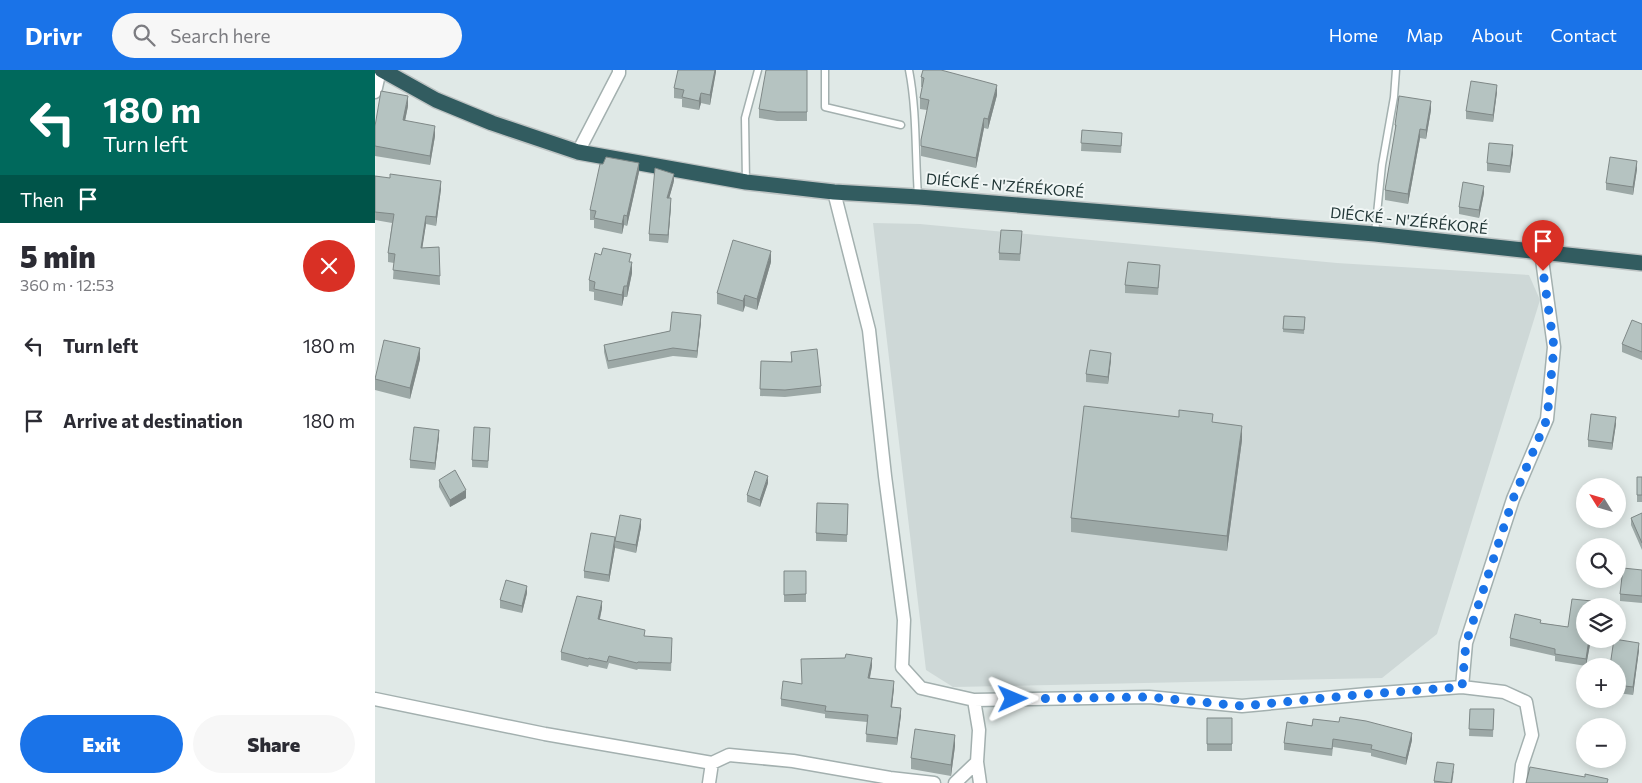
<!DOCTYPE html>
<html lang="en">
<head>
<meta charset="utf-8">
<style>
  body { margin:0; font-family:Commissioner,sans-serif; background:#f7f7f7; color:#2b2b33; height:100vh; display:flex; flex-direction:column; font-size:19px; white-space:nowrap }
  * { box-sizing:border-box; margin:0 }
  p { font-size:16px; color:#7c7c81 }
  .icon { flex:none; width:28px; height:28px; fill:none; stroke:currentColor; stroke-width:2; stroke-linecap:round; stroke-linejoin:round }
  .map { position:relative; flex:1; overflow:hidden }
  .details { display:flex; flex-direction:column; background:#fff; width:375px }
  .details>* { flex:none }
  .top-card { background:#00695c; color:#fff; overflow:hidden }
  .needle { width:32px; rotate:307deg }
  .controls { position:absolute; left:1201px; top:408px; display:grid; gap:10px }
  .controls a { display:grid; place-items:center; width:50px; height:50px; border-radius:50%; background:#fff; box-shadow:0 2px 12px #0003; font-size:25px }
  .pin { position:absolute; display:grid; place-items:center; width:42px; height:42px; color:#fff; margin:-51px -21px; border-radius:50% 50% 50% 0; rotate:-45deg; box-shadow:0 0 5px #0007 }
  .pin .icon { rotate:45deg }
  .me { position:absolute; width:55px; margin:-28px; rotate:89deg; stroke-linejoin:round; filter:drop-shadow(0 0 4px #0008) }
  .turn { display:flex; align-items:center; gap:18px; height:105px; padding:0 20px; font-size:22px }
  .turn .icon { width:65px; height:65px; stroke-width:2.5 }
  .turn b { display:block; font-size:35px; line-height:42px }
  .then { display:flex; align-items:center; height:48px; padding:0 20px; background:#0003; gap:10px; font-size:19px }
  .round { display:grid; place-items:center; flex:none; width:52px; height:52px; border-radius:26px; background:#f7f7f7 }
  .summary { display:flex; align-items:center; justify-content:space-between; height:85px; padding:0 20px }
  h1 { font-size:30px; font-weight:800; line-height:38px }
  .primary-button { display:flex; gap:10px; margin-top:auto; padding:10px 20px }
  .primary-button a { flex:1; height:58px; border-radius:30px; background:#1a73e8; color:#fff; font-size:20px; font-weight:800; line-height:58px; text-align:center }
  .primary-button a+a { background:#f7f7f7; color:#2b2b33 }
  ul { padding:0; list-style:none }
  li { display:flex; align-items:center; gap:15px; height:75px; padding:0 20px }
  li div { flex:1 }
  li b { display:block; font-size:19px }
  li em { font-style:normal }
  header { display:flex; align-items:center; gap:30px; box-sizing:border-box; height:70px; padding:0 25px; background:#1a73e8; color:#fff }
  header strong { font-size:24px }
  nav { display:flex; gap:28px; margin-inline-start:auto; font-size:18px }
  .search { width:350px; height:45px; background:#f7f7f7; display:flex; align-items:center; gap:12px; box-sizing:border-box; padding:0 18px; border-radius:28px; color:#7c7c81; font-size:19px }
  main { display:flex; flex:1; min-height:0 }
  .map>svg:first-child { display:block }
  .built { fill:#ced8d7 }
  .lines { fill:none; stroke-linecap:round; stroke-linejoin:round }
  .lane-casing { stroke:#a3b0af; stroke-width:9 }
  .street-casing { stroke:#a3b0af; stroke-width:15 }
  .highway-casing { stroke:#bdc3c3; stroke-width:18 }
  .lane { stroke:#fff; stroke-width:6 }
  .street { stroke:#fff; stroke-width:12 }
  .highway { stroke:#325c60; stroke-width:15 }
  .wall { fill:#9ca8a6 }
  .shaded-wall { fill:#7f8887 }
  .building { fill:#b5c3c1; stroke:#7f8887 }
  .route { stroke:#1a73e8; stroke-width:9; stroke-dasharray:0 16.2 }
  .labels { text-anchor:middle; stroke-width:4; stroke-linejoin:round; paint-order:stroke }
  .street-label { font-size:15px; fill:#223737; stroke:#f0f6f5 }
</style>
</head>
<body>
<header>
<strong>Drivr</strong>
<div class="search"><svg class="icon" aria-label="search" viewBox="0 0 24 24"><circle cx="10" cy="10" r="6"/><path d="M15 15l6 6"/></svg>Search here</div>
<nav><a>Home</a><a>Map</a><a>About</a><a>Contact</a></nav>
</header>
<main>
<section class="details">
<div class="top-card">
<div class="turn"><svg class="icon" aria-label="left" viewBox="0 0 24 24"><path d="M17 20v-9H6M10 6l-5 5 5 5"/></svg><div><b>180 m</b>Turn left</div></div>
<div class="then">Then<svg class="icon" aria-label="arrive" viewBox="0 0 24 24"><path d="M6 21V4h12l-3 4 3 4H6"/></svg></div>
</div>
<div class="summary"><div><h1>5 min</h1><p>360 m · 12:53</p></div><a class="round" style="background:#d93025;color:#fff"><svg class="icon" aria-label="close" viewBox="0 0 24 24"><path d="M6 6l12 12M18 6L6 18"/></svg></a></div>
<ul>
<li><svg class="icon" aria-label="left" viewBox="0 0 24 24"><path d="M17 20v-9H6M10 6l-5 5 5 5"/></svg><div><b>Turn left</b></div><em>180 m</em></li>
<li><svg class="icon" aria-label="arrive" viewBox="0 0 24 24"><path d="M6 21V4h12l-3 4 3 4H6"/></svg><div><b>Arrive at destination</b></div><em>180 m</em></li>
</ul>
<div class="primary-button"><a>Exit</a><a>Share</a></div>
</section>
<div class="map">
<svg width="1267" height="713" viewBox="0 0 1267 713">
  <rect width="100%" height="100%" fill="#e0e9e7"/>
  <!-- built -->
  <path class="built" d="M 498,153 L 545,154 L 962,193 L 1154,205 L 1165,230 L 1062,564 L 1007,608 L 578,617 L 551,600 Z"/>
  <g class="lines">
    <defs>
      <path id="lane" d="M 450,0 L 450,37 L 526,55
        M 534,0 C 542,41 540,84 543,126
        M 371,112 L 370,48 L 383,0
        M 1000,163 L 1007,95 L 1019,27 L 1021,0"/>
      <path id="street" d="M 0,22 L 5,0
        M 203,82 L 244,3 L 244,0
        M 459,122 L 494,260 L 510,406 L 529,550 L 527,597 L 546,618 L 599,630 L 604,660 L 602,692 L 580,713
        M 1087,617 L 1129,622 L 1151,632 L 1157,665 L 1147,695 L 1145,713
        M 0,629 L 170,664 L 337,693
        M 599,630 L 774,627 L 867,636 L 992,624 L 1087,617 L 1091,573 L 1138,429 L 1172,349 L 1179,277 L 1166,182
        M 602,692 L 605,713
        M 334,713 L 337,693 L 354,685 L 418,691 L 515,708 L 559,713"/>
      <path id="highway" d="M 7,0 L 61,30 L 117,53 L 203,82 L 371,112 L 459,122 L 544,127 L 1000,164 L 1267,193"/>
    </defs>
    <!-- lane casing -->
    <use href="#lane" class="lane-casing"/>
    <!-- street casing -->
    <use href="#street" class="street-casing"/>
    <!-- highway casing -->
    <use href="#highway" class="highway-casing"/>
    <!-- lane -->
    <use href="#lane" class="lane"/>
    <!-- street -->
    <use href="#street" class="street"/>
    <!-- highway -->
    <use href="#highway" class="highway"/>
  </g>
  <!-- wall -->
  <path class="wall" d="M 341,0 L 335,35 L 326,33 L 324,40 L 307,37 L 307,29 L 299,28 L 299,18 Z
    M 432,0 L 432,51 L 402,51 L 384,48 L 384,39 Z
    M 546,7 L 622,25 L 613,59 L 609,58 L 601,98 L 546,86 L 546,70 L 552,40 L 545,39 L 545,28 L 547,17 L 546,17 Z
    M 1122,22 L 1118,52 L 1091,49 L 1091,41 Z
    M 33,36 L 30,51 L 60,66 L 55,95 L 0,86 L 0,56 Z
    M 1056,40 L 1051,69 L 1045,68 L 1033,134 L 1010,130 L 1010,120 L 1020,64 L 1020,55 Z
    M 707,60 L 747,70 L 746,83 L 706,81 Z
    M 1138,83 L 1135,103 L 1112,101 L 1112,93 Z
    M 1262,99 L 1258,125 L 1231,120 L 1231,113 Z
    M 264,102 L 252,156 L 249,155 L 247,164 L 219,158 L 219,150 L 215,150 L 215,140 Z
    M 0,106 L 66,119 L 61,156 L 51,154 L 47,178 L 64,177 L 65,215 L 18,209 L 19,193 L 13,192 L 13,183 L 17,153 L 0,150 Z
    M 299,111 L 294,128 L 296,136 L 293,173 L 274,171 L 274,164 Z
    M 1109,123 L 1104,148 L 1084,144 L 1084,137 Z
    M 647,169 L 645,191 L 624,190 L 624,183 Z
    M 256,192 L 257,203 L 252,227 L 249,227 L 247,236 L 219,230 L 219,222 L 214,221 L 214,210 Z
    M 396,192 L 382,240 L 370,236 L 368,242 L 342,234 L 342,223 Z
    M 785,202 L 783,225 L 750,223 L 750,215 Z
    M 909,246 L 930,247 L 929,264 L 908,262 Z
    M 326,252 L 322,288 L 298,286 L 233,299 L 229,282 L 229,275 L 295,261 Z
    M 1267,254 L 1267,290 L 1247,282 L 1247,274 Z
    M 416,282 L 446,316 L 446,323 L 410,327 L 385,326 L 386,291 L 416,292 Z
    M 45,289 L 35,329 L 0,320 L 0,308 Z
    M 736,290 L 733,314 L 711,312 L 711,304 Z
    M 838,353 L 867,370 L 852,481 L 696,462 L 696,448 Z
    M 1241,354 L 1237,380 L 1213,377 L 1213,370 Z
    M 115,365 L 113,398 L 97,397 L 97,390 Z
    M 64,367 L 60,400 L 35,398 L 35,390 Z
    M 1262,407 L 1267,407 L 1267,432 L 1262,432 Z
    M 64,410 L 91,428 L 75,437 L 64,417 Z
    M 393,413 L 385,437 L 372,432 L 372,425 Z
    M 473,434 L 472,472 L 441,471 L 441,463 Z
    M 1267,443 L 1267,480 L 1256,455 L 1256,448 Z
    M 266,457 L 261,483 L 240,478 L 234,512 L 209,508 L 209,501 L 240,467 Z
    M 1267,500 L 1267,533 L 1245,531 L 1245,524 Z
    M 409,501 L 431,501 L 431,532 L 409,532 Z
    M 152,523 L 147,543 L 125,538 L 125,530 Z
    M 1217,536 L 1210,569 L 1216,569 L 1211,596 L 1180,591 L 1180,586 L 1135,576 L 1135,568 L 1166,553 L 1193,557 Z
    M 227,538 L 225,549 L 270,567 L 297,576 L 296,601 L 263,599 L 262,600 L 234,593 L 232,599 L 214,595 L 213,597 L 186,590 L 186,582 Z
    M 1264,580 L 1258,625 L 1242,623 L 1242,596 Z
    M 497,596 L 495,608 L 519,618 L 517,637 L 526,645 L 522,675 L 491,672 L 492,652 L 450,648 L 450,644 L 406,636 L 406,629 Z
    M 1095,639 L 1119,639 L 1118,667 L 1094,666 Z
    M 832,648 L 857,648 L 857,681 L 832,681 Z
    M 912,652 L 1037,670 L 1031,695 L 996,686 L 996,683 L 958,677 L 957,686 L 909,680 L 909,673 Z
    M 580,676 L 576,706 L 536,699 L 536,688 Z
    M 1079,701 L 1077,713 L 1059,713 L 1059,711 Z"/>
  <!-- shaded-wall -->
  <path class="shaded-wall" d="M 340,0 L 341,0 L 341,2 L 335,35 L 335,25 Z
    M 622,15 L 622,25 L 613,59 L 613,49 Z
    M 1122,15 L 1122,22 L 1118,52 L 1118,45 Z
    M 326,23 L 326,33 L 324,40 L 324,31 Z
    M 33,26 L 33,36 L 28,60 L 28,50 Z
    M 1056,31 L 1056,40 L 1051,69 L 1051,60 Z
    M 609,48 L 609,58 L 601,98 L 601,88 Z
    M 60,56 L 60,66 L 55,95 L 55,86 Z
    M 1045,59 L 1045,68 L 1033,134 L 1033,124 Z
    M 1138,75 L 1138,83 L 1135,103 L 1135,96 Z
    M 1262,91 L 1262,99 L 1258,125 L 1258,117 Z
    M 264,93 L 264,102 L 252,156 L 252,146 Z
    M 299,104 L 299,111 L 292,136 L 292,128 Z
    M 66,111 L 66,119 L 61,156 L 61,147 Z
    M 1109,116 L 1109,123 L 1104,148 L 1104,140 Z
    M 296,128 L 296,136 L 293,173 L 293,165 Z
    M 249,145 L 249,155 L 247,164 L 247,154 Z
    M 51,146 L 51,154 L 46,187 L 46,178 Z
    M 396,181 L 396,192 L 382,240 L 382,229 Z
    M 257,192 L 257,203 L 252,227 L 252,216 Z
    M 249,216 L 249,227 L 247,236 L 247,225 Z
    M 370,225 L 370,236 L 368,242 L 368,231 Z
    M 326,245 L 326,252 L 322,288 L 322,281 Z
    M 45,278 L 45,289 L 35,329 L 35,318 Z
    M 736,283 L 736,290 L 733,314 L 733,307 Z
    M 1241,347 L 1241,354 L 1237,380 L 1237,373 Z
    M 867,356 L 867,370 L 852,481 L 852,466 Z
    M 64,360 L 64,367 L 60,400 L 60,393 Z
    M 393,406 L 393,413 L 385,437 L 385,430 Z
    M 91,420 L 91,428 L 75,437 L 75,430 Z
    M 266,449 L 266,457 L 261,483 L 261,475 Z
    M 240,471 L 240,478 L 234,512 L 234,505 Z
    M 152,516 L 152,523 L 147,543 L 147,536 Z
    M 227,531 L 227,538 L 223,556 L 223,549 Z
    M 1214,569 L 1216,569 L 1211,596 L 1211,589 Z
    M 1264,573 L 1264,580 L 1258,625 L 1258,617 Z
    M 497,588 L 497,596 L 493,616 L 493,608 Z
    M 519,611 L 519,618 L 516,644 L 516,637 Z
    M 526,638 L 526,645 L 522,675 L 522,668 Z
    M 1037,663 L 1037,670 L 1031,695 L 1031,688 Z
    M 580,665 L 580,676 L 576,706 L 576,695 Z
    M 1079,694 L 1077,713 L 1076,713 Z"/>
  <!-- building -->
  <path class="building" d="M 303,0 L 340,0 L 335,25 L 326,23 L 324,31 L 307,27 L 309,20 L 299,18 Z
    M 391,0 L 432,0 L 432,42 L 402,42 L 384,39 Z
    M 548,0 L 566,0 L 622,15 L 613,49 L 609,48 L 601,88 L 546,76 L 546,70 L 554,30 L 545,28 L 549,8 L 546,7 Z
    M 1096,11 L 1122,15 L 1118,45 L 1091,41 Z
    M 6,21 L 33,26 L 28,50 L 60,56 L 55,86 L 0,76 L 0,56 Z
    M 1024,26 L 1056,31 L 1051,60 L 1045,59 L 1033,124 L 1010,120 L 1021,55 L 1020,55 Z
    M 707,60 L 747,63 L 746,76 L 706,73 Z
    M 1114,73 L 1138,75 L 1135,96 L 1112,93 Z
    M 231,87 L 264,93 L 252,146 L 249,145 L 247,154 L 219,148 L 221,141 L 215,140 L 225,94 L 228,94 Z
    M 1235,87 L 1262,91 L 1258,117 L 1231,113 Z
    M 280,98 L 299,104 L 292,128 L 296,128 L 293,165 L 274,164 Z
    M 15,104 L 66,111 L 61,147 L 51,146 L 46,178 L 64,177 L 65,206 L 18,200 L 20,184 L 13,183 L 19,144 L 0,142 L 0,106 L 15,108 Z
    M 1088,112 L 1109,116 L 1104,140 L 1084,137 Z
    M 626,160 L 647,161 L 645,184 L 624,183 Z
    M 358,170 L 396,181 L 382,229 L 370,225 L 368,231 L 342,223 Z
    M 228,178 L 256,184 L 254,192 L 257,192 L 252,216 L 249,216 L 247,225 L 219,219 L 220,212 L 214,210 L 220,183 L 226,185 Z
    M 753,192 L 785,195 L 783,218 L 750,215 Z
    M 297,242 L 326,245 L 322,281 L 298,278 L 233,291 L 229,275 L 295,261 Z
    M 909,246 L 930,247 L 929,260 L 908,259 Z
    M 1257,250 L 1267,254 L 1267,282 L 1247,274 Z
    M 9,270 L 45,278 L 35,318 L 0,309 Z
    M 442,279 L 446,316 L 410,320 L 385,319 L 386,291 L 417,292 L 416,282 Z
    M 715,280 L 736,283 L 733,307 L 711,304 Z
    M 709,336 L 804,347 L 804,340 L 838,344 L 837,352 L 867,356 L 852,466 L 696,448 Z
    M 1216,344 L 1241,347 L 1237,373 L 1213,370 Z
    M 39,357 L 64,360 L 60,393 L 35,390 Z
    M 99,357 L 115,358 L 113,391 L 97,390 Z
    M 80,400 L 91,420 L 75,430 L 64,410 Z
    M 380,401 L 393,406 L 385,430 L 372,425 Z
    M 1262,407 L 1267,407 L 1267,425 L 1262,425 Z
    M 442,433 L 473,434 L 472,465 L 441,463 Z
    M 1267,443 L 1267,473 L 1256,448 Z
    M 245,445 L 266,449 L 261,475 L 240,471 Z
    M 216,463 L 240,467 L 234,505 L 209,501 Z
    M 1248,498 L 1267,500 L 1267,526 L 1245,524 Z
    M 409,501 L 431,501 L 431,524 L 409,525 Z
    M 131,510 L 152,516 L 147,536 L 125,530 Z
    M 202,526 L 227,531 L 223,549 L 270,560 L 269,566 L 297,568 L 296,593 L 263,592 L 262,593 L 234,586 L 232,592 L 214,588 L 213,589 L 186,582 Z
    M 1197,529 L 1217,531 L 1216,536 L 1210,536 L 1210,569 L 1214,569 L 1211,589 L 1180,584 L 1180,579 L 1135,568 L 1140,544 L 1166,550 L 1165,553 L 1193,557 Z
    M 1239,569 L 1264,573 L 1258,617 L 1242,615 L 1242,596 L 1235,596 Z
    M 471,584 L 497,588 L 493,608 L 519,611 L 516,637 L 526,638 L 522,668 L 491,664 L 493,645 L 450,641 L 451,636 L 406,629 L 408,611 L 427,614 L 426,589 L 470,588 Z
    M 1095,639 L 1119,639 L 1118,660 L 1094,659 Z
    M 965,647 L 991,651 L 1037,663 L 1031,688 L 996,679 L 997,675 L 958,669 L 957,679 L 909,673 L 912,652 L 937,656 L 938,649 L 964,652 Z
    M 832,648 L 857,648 L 857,674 L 832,674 Z
    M 540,659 L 580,665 L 576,695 L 536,688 Z
    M 1062,692 L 1079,694 L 1076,713 L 1059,711 Z
    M 1155,697 L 1210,707 L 1210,704 L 1233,709 L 1232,713 L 1151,713 Z"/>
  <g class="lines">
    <!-- route -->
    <path class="route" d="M 638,629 L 774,627 L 867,636 L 992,624 L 1087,617 L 1091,573 L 1138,429 L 1172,349 L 1179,277 L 1168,201"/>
  </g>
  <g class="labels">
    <!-- street labels -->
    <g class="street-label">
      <text transform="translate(630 116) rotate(5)" y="5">DIÉCKÉ - N'ZÉRÉKORÉ</text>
      <text transform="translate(1034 151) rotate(6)" y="5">DIÉCKÉ - N'ZÉRÉKORÉ</text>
    </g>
  </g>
</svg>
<div class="controls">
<a><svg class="needle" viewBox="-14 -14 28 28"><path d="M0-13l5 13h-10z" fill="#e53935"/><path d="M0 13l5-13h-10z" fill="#7c7c81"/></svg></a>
<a><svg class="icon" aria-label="search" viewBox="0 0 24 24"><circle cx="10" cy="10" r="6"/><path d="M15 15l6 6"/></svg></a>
<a><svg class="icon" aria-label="layers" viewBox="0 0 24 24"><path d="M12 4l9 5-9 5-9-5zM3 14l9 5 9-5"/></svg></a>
<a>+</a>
<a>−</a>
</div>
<div class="pin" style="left:1168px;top:201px;background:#d93025"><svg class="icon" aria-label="arrive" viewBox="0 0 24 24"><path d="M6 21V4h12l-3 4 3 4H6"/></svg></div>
<svg class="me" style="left:638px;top:629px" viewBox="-20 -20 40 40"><path d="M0-17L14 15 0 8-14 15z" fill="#1a73e8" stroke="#fff" stroke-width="4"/></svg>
</div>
</main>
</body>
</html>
